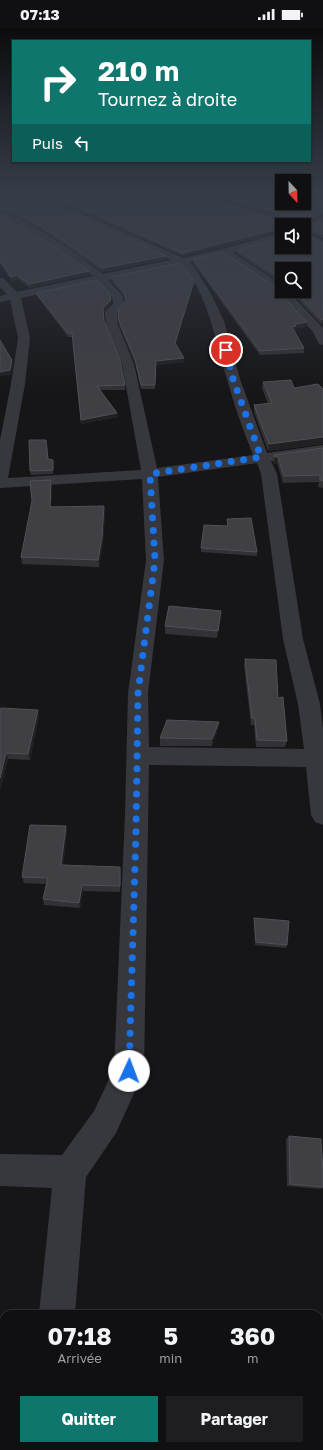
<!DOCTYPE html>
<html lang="fr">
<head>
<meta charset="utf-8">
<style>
  body { margin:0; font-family:"Golos Text",sans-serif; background:#1e1e20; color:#f1f3f6; height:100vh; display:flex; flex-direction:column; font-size:15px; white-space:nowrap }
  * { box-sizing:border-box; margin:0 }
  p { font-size:13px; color:#9c9d9f }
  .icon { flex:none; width:22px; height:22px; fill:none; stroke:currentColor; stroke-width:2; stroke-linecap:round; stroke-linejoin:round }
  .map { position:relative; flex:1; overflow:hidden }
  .details { position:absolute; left:0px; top:1282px; width:323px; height:140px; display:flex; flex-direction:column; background:#101012; border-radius:12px 12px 0 0; box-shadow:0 1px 3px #0004,0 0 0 1px #303032 }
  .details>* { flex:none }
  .banner { position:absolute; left:12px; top:12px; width:299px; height:122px; border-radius:0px; box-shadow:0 1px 3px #0004,0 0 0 1px #303032; background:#0f766e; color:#fff; overflow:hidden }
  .needle { width:26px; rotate:158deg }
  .tools { position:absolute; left:275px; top:146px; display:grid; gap:8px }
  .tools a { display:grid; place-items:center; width:36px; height:36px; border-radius:0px; background:#101012; box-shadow:0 1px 3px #0004,0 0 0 1px #303032; font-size:20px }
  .pin { position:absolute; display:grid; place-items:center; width:34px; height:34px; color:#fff; margin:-17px; border:2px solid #fff; border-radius:50%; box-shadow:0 1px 4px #0007 }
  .me { position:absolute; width:44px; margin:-22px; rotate:2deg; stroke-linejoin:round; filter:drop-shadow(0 0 3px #0008) }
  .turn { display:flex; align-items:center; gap:14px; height:84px; padding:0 20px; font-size:18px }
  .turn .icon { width:52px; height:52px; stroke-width:2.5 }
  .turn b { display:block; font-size:28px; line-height:34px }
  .then { display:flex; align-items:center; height:38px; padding:0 20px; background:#0003; gap:8px; font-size:15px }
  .eta { display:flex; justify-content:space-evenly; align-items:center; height:68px; text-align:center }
  .eta b { font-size:24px; font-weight:700; line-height:28px }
  .button { display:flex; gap:8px; margin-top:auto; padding:8px 20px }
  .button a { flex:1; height:46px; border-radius:0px; background:#0f766e; color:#fff; font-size:16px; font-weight:700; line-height:46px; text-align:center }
  .button a+a { background:#1e1e20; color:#f1f3f6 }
  .status { display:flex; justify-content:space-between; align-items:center; height:28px; padding:0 20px; background:#101012; direction:ltr }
  .status svg { height:11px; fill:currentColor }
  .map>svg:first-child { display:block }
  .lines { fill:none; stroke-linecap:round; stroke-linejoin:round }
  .minor { fill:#37383d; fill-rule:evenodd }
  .wall { fill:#323236 }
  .shaded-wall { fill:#212124 }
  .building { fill:#3f3f44; stroke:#4f5156 }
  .route { stroke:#1a73e8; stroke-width:7; stroke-dasharray:0 12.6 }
</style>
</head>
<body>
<div class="status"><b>07:13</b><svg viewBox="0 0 49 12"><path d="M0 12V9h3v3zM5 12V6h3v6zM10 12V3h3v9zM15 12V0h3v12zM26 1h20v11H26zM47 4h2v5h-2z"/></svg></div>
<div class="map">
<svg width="323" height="1422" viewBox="0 0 323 1422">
  <rect width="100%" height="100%" fill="#161618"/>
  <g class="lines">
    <!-- minor -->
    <path class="minor" d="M 175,166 L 191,166 L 269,186 L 291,197 L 282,197 L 282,199 L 263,190 Z
      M 304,166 L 323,171 L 323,177 L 304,172 Z
      M 70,180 L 183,230 L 223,221 L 282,205 L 282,211 L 233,225 L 281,256 L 282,263 L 288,263 L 323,300 L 323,317 L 319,316 L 313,304 L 273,260 L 223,227 L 190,234 L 195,240 L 210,264 L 224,293 L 240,351 L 267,425 L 323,417 L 323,425 L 271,433 L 277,446 L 303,611 L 320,676 L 323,701 L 323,797 L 315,794 L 311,787 L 306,739 L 149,737 L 144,1043 L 116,1105 L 86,1149 L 75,1286 L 39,1286 L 52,1160 L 0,1158 L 0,1126 L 62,1127 L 94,1083 L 114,1041 L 125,786 L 128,665 L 146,532 L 142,451 L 0,460 L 0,412 L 11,356 L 18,310 L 10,272 L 0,274 L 0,268 L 7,266 L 0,259 L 0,250 L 4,251 L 17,264 L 93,248 C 64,225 34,206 0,190 L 0,184 C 33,193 76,225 103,246 L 171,232 L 67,185 L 65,183 ZM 180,237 C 208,262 216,316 227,351 C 234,377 243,402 253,427 L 157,440 L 134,336 L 118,297 L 117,285 L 125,277 L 123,268 L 108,252 ZM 98,254 L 112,269 L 113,276 L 105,284 L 106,297 L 122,336 L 141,442 L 8,450 L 25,356 L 30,310 L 21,270 ZM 257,435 L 261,446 L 283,611 L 298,676 L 304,721 L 149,719 L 148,665 L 164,532 L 158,449 Z
      M 323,189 L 323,195 L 304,203 L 303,197 Z
      M 304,203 L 323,212 L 323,219 L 304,210 Z
      M 24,1418 L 64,1418 L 64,1422 L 24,1422 Z"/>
  </g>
  <!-- wall -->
  <path class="wall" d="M 0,166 L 282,197 L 290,195 L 270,185 L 198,166 L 280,166 L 323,188 L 183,228 L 71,179 L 65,182 L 66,183 L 166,231 L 103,244 L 41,201 L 13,187 L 0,183 Z
    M 0,188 L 89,243 L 90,247 L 30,260 L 18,251 L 12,253 L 0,235 Z
    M 323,193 L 323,210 L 308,203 L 308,199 Z
    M 304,219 L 323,295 L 321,296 L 290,263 L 304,263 L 282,241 L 282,256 L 282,255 L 237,226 L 237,222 Z
    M 193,231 L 307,294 L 306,299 L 296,300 L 295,303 L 294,303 L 304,320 L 304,325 L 260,327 L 193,235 Z
    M 111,249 L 193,257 L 175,317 L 184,330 L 184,334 L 156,337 L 155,361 L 141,361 L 135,335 L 119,297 L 118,282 L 126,274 L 124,268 L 111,253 Z
    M 36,265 L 111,275 L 104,284 L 104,293 L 125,357 L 125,362 L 100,362 L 117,385 L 118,389 L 81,396 L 72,309 L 68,309 L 37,268 Z
    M 263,354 L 294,360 L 323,361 L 323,416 L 268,423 L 254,384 L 254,377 L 268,376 L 262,360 Z
    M 47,416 L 48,431 L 54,436 L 53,446 L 31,447 L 30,443 Z
    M 323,420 L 323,460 L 318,459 L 319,454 L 283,455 L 277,435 L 274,436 L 273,434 L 274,427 Z
    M 52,458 L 51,478 L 105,485 L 103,516 L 99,539 L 22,536 L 21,529 Z
    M 227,491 L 257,524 L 257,528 L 201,524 L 201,520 L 227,498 Z
    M 220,590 L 217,610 L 165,606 L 165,598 Z
    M 245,631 L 278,670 L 287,713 L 285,719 L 256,719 L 254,697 L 251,697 L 244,638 Z
    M 0,682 L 39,688 L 30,732 L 8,731 L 0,763 Z
    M 219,694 L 218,701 L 212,718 L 160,718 L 160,710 Z
    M 66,798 L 67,804 L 63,837 L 121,845 L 120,864 L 83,863 L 80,880 L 44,877 L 43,871 L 46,856 L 24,855 L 22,849 Z
    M 254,890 L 287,917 L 286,920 L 255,917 L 254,893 Z
    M 289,1108 L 323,1144 L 323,1159 L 321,1161 L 287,1158 L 286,1111 Z"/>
  <!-- shaded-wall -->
  <path class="shaded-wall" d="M 70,175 L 71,179 L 64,183 L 63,179 Z
    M 323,185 L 323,188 L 302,196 L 302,193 Z
    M 282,200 L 282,204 L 183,228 L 183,225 Z
    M 166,228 L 166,231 L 103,244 L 103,240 Z
    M 89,243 L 90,247 L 30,260 L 30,256 Z
    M 17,247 L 18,251 L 12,253 L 11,249 Z
    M 194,253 L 193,257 L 175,319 L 175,315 Z
    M 111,272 L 111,275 L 104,284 L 103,280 Z
    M 323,291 L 323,295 L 321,296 L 322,292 Z
    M 307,294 L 306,299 L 296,300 L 295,303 L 291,303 L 292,299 L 295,296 Z
    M 184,330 L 184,334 L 156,337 L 155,361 L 156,333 Z
    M 12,332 L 13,336 L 11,347 L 0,348 L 0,344 Z
    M 117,385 L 118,389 L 81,396 L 81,392 Z
    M 323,409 L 323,416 L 268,423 L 269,416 Z
    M 275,429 L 278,429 L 277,435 L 274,436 Z
    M 53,432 L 54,436 L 53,446 Z
    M 51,452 L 52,458 L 51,485 L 50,479 Z
    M 104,478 L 105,485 L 103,516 L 99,539 L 98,532 Z
    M 38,682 L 39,688 L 30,732 L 28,726 Z
    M 219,694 L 218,701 L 212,718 L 212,711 Z
    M 6,725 L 8,731 L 0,763 L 0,750 Z
    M 66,798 L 67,804 L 63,843 L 61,837 Z
    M 120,839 L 121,845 L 120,864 Z
    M 82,857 L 83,863 L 80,880 L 79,875 Z"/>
  <!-- building -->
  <path class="building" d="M 0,166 L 188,166 L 263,188 L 282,197 L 293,194 L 292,192 L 270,181 L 212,166 L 280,166 L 282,167 L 282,175 L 304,175 L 304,172 L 313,175 L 317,173 L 323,174 L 323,185 L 302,193 L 303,197 L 282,197 L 282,200 L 183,225 L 70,175 L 63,179 L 66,183 L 166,228 L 103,240 L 40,197 L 13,183 L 0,180 Z
    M 0,188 L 47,214 L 89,243 L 30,256 L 17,247 L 11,249 L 0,232 Z
    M 323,193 L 323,206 L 308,199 Z
    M 304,208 L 323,215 L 323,291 L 322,292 L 294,263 L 304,263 L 304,241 L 282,241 L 282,251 L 237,222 L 282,209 L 282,219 L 304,219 Z
    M 223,224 L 272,257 L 307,294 L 295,296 L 296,298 L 292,299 L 304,320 L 260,323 L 193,231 Z
    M 180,235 L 194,253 L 175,315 L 184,330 L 156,333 L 155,357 L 141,357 L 135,331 L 119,293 L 118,282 L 126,273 L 124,264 L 111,249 Z
    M 97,252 L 110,266 L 111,272 L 103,280 L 104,293 L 120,332 L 125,357 L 97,358 L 117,385 L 81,392 L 72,305 L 68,305 L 36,265 Z
    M 0,312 L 12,332 L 10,342 L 0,344 Z
    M 291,352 L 294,360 L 318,356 L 323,361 L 323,409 L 269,416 L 254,377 L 272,375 L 263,354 Z
    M 29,412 L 46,412 L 48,431 L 53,432 L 53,442 L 30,443 Z
    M 323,420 L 323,453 L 320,452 L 320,447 L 284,448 L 278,429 L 275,429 L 274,427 Z
    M 51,452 L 50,479 L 104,478 L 102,509 L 98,532 L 21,529 L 32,473 L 30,453 Z
    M 251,490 L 257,524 L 201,520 L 204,497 L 228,498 L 227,491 Z
    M 169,578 L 221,583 L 218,603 L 165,598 Z
    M 245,631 L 276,632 L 278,670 L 283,669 L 287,713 L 257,712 L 255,690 L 252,690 Z
    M 1,680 L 38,682 L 28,726 L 6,725 L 0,750 L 0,682 Z
    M 167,692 L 219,694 L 212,711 L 160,710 Z
    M 30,797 L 66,798 L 61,837 L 120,839 L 120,858 L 82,857 L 79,875 L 43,871 L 48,850 L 22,849 Z
    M 254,890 L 289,893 L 287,917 L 256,914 Z
    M 289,1108 L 321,1111 L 323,1144 L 323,1159 L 290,1156 Z"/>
  <!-- sky -->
  <linearGradient id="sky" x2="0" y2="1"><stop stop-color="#0c0c0d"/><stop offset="0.45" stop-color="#363c48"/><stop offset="1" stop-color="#363c48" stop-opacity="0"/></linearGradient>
  <rect width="323" height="365" fill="url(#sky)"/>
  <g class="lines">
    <!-- route -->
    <path class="route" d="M 129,1043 L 136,802 L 138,665 L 155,532 L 150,446 L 261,429 L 233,351 L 226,322"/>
  </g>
</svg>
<div class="tools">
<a><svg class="needle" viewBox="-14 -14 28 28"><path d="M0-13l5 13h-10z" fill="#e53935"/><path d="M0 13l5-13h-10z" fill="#9c9d9f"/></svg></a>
<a><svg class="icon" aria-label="sound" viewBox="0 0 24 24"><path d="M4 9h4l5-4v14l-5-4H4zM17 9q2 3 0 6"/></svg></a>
<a><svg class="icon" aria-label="search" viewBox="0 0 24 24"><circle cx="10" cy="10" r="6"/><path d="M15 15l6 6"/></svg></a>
</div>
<div class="pin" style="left:226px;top:322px;background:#d93025"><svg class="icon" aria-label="arrive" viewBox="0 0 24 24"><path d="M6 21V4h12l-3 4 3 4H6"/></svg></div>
<svg class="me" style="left:129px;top:1043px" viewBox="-20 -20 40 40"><circle r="19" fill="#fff"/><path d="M0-13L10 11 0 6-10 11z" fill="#1a73e8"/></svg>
<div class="banner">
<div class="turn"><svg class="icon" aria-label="right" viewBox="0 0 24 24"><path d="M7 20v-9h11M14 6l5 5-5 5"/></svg><div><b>210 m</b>Tournez à droite</div></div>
<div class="then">Puis<svg class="icon" aria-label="left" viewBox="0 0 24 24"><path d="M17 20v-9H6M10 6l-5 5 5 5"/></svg></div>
</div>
<section class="details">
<div class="eta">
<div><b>07:18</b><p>Arrivée</p></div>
<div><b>5</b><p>min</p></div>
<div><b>360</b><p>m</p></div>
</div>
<div class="button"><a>Quitter</a><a>Partager</a></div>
</section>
</div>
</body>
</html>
